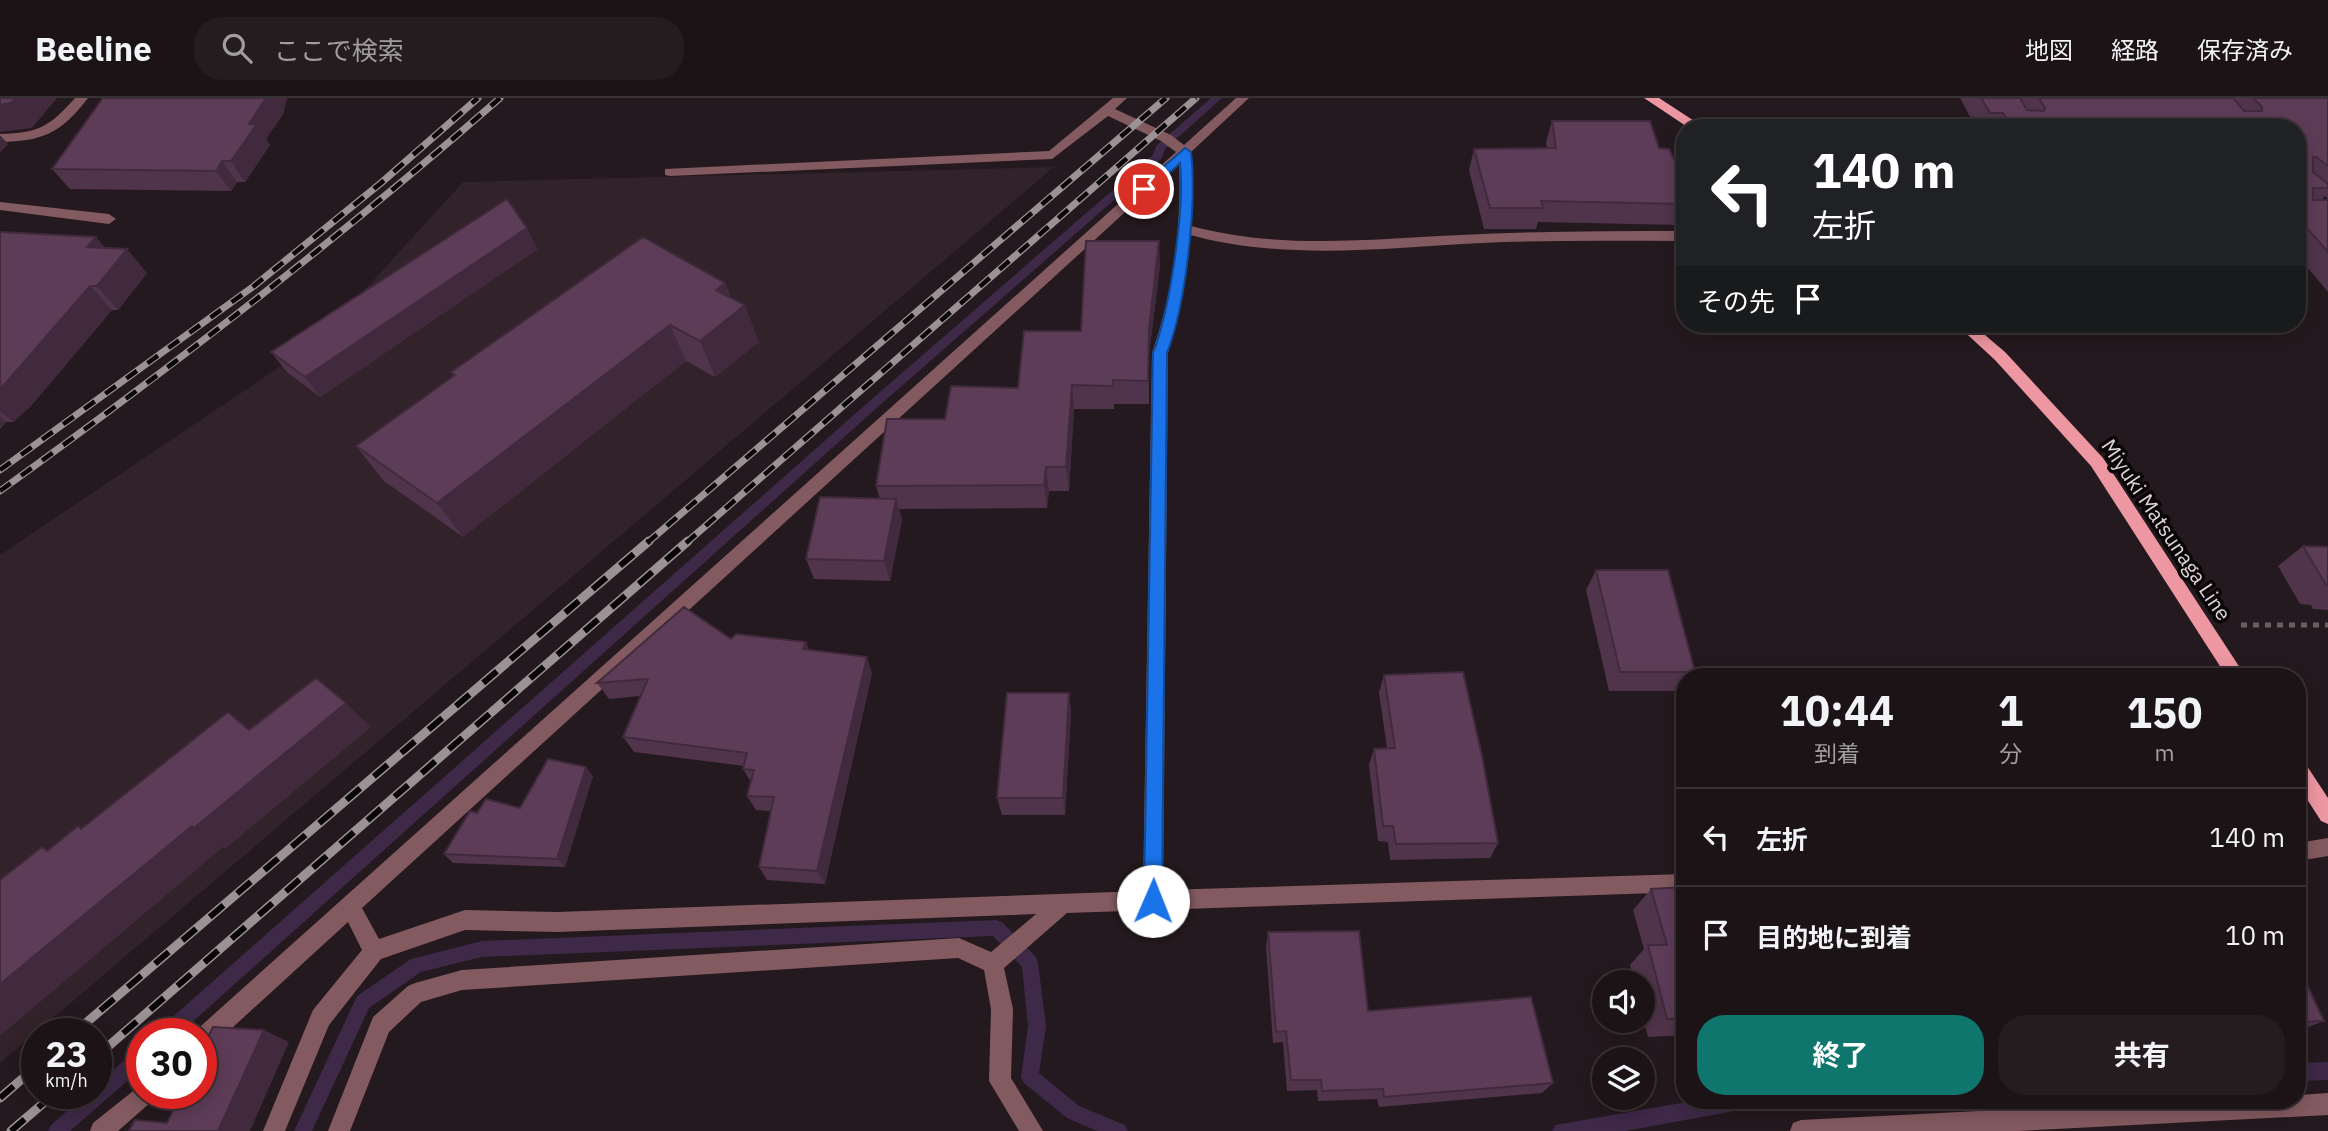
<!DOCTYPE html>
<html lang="ja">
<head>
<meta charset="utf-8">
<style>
  body { margin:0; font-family:"IBM Plex Sans","Noto Sans JP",sans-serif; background:#241c1f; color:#f1f3f6; height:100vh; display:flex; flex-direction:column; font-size:26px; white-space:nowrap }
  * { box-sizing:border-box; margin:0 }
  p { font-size:23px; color:#a09ea1 }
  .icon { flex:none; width:38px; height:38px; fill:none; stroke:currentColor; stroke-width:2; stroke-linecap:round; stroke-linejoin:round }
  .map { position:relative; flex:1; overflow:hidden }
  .drawer { position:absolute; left:1676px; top:570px; width:630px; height:441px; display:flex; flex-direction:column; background:#1b1316; border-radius:28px; box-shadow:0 4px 18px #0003,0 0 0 2px #393235 }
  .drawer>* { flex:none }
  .guide { position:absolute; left:1676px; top:21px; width:630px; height:214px; border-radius:28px; box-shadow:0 4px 18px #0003,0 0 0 2px #393235; background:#202124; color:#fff; overflow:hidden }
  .tools { position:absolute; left:1592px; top:872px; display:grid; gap:14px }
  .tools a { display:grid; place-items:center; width:63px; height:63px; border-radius:50%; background:#1b1316; box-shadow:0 4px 18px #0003,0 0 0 2px #393235; font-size:35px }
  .speed { position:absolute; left:21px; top:920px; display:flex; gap:14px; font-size:35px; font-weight:700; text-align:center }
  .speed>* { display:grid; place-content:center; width:91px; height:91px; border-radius:50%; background:#1b1316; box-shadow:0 4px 18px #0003,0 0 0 2px #393235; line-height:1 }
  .speed small { font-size:18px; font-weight:400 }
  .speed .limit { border:10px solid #d22; background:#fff; color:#111 }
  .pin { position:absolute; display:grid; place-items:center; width:60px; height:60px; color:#fff; margin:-30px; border:4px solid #fff; border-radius:50%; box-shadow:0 2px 7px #0007 }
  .me { position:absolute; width:77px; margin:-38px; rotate:1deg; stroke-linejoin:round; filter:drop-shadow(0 0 5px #0008) }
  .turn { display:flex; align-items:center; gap:24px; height:147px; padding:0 21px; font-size:32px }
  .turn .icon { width:91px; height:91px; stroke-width:2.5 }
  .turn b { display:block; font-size:49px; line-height:60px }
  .then { display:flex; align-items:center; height:66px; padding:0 21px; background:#0003; gap:14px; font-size:26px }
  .eta { display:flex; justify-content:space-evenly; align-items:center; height:119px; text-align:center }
  .eta b { font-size:42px; font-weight:700; line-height:49px }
  .primary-button { display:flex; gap:14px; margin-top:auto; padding:14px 21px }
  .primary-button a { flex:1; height:80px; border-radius:28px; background:#0f766e; color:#fff; font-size:28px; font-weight:700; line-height:80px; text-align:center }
  .primary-button a+a { background:#241c1f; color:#f1f3f6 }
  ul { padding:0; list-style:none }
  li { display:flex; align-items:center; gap:21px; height:98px; padding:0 21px; border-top:2px solid #393235 }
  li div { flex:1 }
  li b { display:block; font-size:26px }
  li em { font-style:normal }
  header { display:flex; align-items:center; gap:42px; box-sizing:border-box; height:98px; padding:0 35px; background:#1b1316; border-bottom:2px solid #393235 }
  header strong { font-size:33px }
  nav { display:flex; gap:38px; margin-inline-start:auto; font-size:24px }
  .search { width:490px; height:63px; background:#241c1f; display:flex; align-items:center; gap:18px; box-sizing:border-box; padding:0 24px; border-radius:28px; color:#a09ea1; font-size:26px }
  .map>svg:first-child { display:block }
  .built { fill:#322229 }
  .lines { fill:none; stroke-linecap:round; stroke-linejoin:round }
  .stream { fill:#3e2948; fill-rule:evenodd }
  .path { stroke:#685e62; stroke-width:5; stroke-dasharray:6 6; stroke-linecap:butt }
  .minor { fill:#835a5f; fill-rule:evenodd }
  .major { fill:#ec97a2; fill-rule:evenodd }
  .rail-far1-casing { stroke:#9b9295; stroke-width:7 }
  .rail-casing { stroke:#9b9295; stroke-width:9 }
  .rail-far1 { stroke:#0a0608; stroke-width:4.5; stroke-dasharray:13; stroke-linecap:butt }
  .rail { stroke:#0a0608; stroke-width:6; stroke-dasharray:18; stroke-linecap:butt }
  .wall { fill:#50344b }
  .shaded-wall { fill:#412a3d }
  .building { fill:#5d3c57; stroke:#412a3d; stroke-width:2 }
  .route { fill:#1a73e8; stroke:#114b97; stroke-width:2 }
  .labels { text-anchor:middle; stroke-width:7; stroke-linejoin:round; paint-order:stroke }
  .street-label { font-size:21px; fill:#dcd5d7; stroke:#0a0608 }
</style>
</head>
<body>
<header>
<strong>Beeline</strong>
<div class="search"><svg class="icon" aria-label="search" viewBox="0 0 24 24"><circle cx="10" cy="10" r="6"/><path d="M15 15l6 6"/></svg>ここで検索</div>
<nav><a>地図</a><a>経路</a><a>保存済み</a></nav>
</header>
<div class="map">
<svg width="2328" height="1033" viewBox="0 0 2328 1033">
  <rect width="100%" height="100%" fill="#24191e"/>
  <!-- built -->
  <path class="built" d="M 1054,69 L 0,965 L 0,457 L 318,243 L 463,84 Z"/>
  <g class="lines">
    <!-- stream -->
    <path class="stream" d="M 1211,0 L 1222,0 L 1165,51 L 1162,60 L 880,307 L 179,936 L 158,936 L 160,930 L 872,301 L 1153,57 L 1156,48 Z
      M 996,822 L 1002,824 L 1036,859 L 1038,865 L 1046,928 L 1039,975 L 1079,1008 L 1125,1027 L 1128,1033 L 1097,1033 L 1067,1020 L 1024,985 L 1021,979 L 1028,928 L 1022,869 L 993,838 L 482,859 L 421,874 L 369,910 L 312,1033 L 294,1033 L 357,898 L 411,861 L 482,843 Z
      M 142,949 L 142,970 L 70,1033 L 48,1033 L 51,1027 L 86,996 L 96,996 L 96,987 L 136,952 Z
      M 2328,964 L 2328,982 L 2298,983 L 2298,965 Z
      M 1693,1003 L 1749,1003 L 1746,1009 L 1740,1012 L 1625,1033 L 1552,1033 L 1555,1027 Z"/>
    <!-- path -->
    <path class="path" d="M 2241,527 L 2328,527"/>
    <!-- minor -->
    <path class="minor" d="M 75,0 L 88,0 C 61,35 44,43 0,44 L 0,36 C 39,35 49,29 75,0 Z
      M 1113,0 L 1127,0 L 1115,11 L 1171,37 L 1184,47 L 1236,0 L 1249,0 L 1191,54 L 1191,128 C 1280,152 1371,141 1461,137 C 1536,133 1611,133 1685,133 L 1685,143 C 1617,143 1550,142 1482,145 C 1385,150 1286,163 1190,137 L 1180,211 L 1168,255 L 1163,792 L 1685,776 L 1685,794 L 1067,815 L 1004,870 L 1013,911 L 1011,980 L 1043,1033 L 1019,1033 L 989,983 L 991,911 L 984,872 L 958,860 L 462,892 L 421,904 L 389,934 L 350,1033 L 328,1033 L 373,919 L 408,888 L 415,885 L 462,872 L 959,840 L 991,854 L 1036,816 L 557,834 L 465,832 L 381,861 L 329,927 L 285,1033 L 263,1033 L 313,912 L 362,852 L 348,824 L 209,951 L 201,954 L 201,936 L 193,935 L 1176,54 L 1161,43 L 1108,18 L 1052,61 L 670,78 L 665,77 L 665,71 L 1049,53 ZM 1179,65 C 1182,128 1173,195 1152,255 L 1143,793 L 557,814 L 465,812 L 379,841 L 362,810 Z
      M 0,104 L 109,116 L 116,121 L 109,126 L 0,112 Z
      M 2328,740 L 2328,758 L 2298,763 L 2298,745 Z
      M 142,986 L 142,996 L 154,996 L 151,1004 L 118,1033 L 90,1033 L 93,1025 Z
      M 2328,995 L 2328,1017 L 2018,1033 L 1790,1033 L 1793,1025 L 1801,1022 L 2175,1003 L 2298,1003 L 2298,997 Z"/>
    <!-- major -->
    <path class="major" d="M 1644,0 L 1659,0 L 1705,30 L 1689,30 Z
      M 1956,226 L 1972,226 L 2005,254 L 2103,360 L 2246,579 L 2227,579 L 2091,368 L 1995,262 Z
      M 2298,663 L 2305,665 L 2328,700 L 2328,726 L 2321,723 L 2298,687 Z"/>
    <defs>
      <path id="rail-far1" d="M 0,372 L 254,188 L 381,85 L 478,0
        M 0,393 C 172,269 340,140 500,0
        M 647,445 L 1166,0
        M 686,445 L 1196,0"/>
      <path id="rail" d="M 73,936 L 649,443
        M 96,959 L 688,443
        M 0,1000 L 37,968
        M 11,1033 L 54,996"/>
    </defs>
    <!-- rail-far1 casing -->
    <use href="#rail-far1" class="rail-far1-casing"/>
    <!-- rail casing -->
    <use href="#rail" class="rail-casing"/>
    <!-- rail-far1 -->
    <use href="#rail-far1" class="rail-far1"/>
    <!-- rail -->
    <use href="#rail" class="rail"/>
  </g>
  <!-- wall -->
  <path class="wall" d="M 103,0 L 287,0 L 283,16 L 266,41 L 270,47 L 245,84 L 237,84 L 231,93 L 70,91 L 52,71 Z
    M 1960,0 L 2328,0 L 2328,101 L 2325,98 L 2321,102 L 2328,102 L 2328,194 L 2298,158 L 2298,30 L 1976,30 Z
    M 1552,23 L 1659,50 L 1685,95 L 1685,114 L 1680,127 L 1538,124 L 1536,131 L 1484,131 L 1469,72 L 1474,51 L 1547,50 L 1546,44 Z
    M 0,134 L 106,150 L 147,175 L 118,212 L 112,212 L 30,309 L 13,324 L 6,324 L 1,330 L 0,330 Z
    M 538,151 L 320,299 L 287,274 L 271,254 Z
    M 1160,168 L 1149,255 L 1149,306 L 1114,306 L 1114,311 L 1074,311 L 1069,393 L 1049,393 L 1047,410 L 899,411 L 902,422 L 890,483 L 814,481 L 806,461 L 880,401 L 876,388 L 945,321 L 1018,290 L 1081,233 Z
    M 725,185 L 731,199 L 759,244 L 715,279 L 686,263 L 463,439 L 384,383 L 356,348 L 453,278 L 451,274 Z
    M 2303,448 L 2328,449 L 2328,512 L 2313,511 L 2311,507 L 2300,506 L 2278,468 Z
    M 1596,472 L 1695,574 L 1692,579 L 1685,579 L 1685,589 L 1683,593 L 1609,593 L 1586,492 Z
    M 731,541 L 809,552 L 872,575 L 825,786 L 767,782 L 759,769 L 771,713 L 756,712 L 747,698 L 751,684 L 743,671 L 744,668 L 634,654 L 623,639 L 640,598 L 609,601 L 597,585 Z
    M 1384,577 L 1498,745 L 1490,760 L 1390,762 L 1388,744 L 1378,743 L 1369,667 L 1374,651 L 1387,650 L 1379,595 Z
    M 1069,595 L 1071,614 L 1065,717 L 1002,717 L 997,700 Z
    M 593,678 L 565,769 L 453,765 L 444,756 L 477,715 L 520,710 Z
    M 1685,789 L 1685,937 L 1648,939 L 1643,921 L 1643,884 L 1634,884 L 1630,867 L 1644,851 L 1633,812 L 1651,791 Z
    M 1268,834 L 1368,913 L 1553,985 L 1542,995 L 1379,1009 L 1377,1001 L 1318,1003 L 1317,992 L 1287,993 L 1283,944 L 1273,945 L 1266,848 Z
    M 2298,874 L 2324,923 L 2298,933 Z"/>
  <!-- shaded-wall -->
  <path class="shaded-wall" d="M 16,0 L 57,0 L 32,30 L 0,34 L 0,7 Z
    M 266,0 L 287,0 L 283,16 L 266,41 L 270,47 L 245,84 L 231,63 L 249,26 Z
    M 0,37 L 8,46 L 0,55 Z
    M 222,63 L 237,84 L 231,93 L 216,73 Z
    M 527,130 L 538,151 L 320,299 L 305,279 Z
    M 96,139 L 117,163 L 87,149 Z
    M 1159,143 L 1160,168 L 1149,255 L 1149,306 L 1149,231 Z
    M 127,151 L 147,175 L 118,212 L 97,188 Z
    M 725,185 L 736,214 L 745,207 L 759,244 L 715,279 L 700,243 L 716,192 Z
    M 90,188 L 112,212 L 30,309 L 13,324 L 0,313 L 0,290 Z
    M 670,227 L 686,263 L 463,439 L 437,405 Z
    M 1072,287 L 1074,311 L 1069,393 L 1066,369 Z
    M 0,318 L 6,324 L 1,330 L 0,329 Z
    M 1046,369 L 1049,393 L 1047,410 L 1044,387 Z
    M 896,401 L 902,422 L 890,483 L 884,463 Z
    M 806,544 L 813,560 L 803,551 Z
    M 867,559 L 872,575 L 825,786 L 817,773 Z
    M 1069,595 L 1071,614 L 1065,717 L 1063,700 Z
    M 346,605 L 371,629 L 225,751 L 223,749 L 0,938 L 0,886 L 192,728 Z
    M 586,669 L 593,678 L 565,769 L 557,761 Z
    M 264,932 L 289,944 L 250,1033 L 218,1033 Z"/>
  <!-- building -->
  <path class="building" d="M 0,0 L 16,0 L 11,5 L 0,7 Z
    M 103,0 L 266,0 L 249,26 L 257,26 L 231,63 L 222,63 L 216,73 L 52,71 Z
    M 1981,0 L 2020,0 L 2027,12 L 2044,13 L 2045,10 L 2039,0 L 2233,0 L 2244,13 L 2262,13 L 2262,9 L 2253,0 L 2328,0 L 2328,68 L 2316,59 L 2313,59 L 2313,74 L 2328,86 L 2328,90 L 2313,90 L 2313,102 L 2328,102 L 2328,154 L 2298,120 L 2298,30 L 2012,30 L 2003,15 L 1990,15 Z
    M 1552,23 L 1650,23 L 1659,50 L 1669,51 L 1676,66 L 1685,95 L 1685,106 L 1541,103 L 1543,110 L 1490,110 L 1474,51 L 1556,50 Z
    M 507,101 L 527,130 L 305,279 L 271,254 Z
    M 0,134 L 96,139 L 87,149 L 127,151 L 97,188 L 90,188 L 5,286 L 0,290 Z
    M 643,139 L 725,185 L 716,192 L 745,207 L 700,243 L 670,227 L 437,405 L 356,348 L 455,277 L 451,274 Z
    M 1086,143 L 1159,143 L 1149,231 L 1148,283 L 1113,282 L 1113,288 L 1072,287 L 1066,369 L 1046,369 L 1044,387 L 876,388 L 887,321 L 945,321 L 951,288 L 1018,290 L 1024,233 L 1081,233 Z
    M 820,399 L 896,401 L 884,463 L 806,461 Z
    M 2303,448 L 2328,449 L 2328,487 L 2326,487 Z
    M 1596,472 L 1668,472 L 1695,574 L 1620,574 Z
    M 684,509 L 731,541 L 736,536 L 806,544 L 803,551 L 867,559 L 817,773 L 759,769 L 774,699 L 747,698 L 754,672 L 743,671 L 747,655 L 623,639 L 648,581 L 597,585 Z
    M 1463,574 L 1482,658 L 1498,745 L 1396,746 L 1393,728 L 1383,728 L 1374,651 L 1395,650 L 1384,577 Z
    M 316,580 L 346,605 L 194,730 L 192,728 L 0,886 L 0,782 L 42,749 L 47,753 L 78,728 L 81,731 L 228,614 L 249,632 Z
    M 1007,595 L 1069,595 L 1063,700 L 997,700 Z
    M 548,661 L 586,669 L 557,761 L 444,756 L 470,713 L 477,715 L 486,701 L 520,710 Z
    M 1685,789 L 1685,921 L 1667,921 L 1648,847 L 1667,847 L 1651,791 Z
    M 1359,833 L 1368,913 L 1531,899 L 1553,985 L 1384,999 L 1383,991 L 1322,993 L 1321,982 L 1291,982 L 1286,933 L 1276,934 L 1268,834 Z
    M 2298,874 L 2301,874 L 2324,923 L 2298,924 Z
    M 213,929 L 264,932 L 218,1033 L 129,1033 L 135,1022 L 167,1025 L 181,996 L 201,996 L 201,953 Z"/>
  <!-- route -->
  <path class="route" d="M 1185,50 L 1191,54 C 1197,106 1186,206 1167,255 L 1162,803 L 1159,809 L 1153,812 L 1146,809 L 1144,803 L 1153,255 C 1170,212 1185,110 1180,65 L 1149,94 L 1144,95 L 1138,91 Z"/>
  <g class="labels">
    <!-- street labels -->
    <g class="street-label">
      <text transform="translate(2166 432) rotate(56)" y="7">Miyuki Matsunaga Line</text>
    </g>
  </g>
</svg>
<div class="tools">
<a><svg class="icon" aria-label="sound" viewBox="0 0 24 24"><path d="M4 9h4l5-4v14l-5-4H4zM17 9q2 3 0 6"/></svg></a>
<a><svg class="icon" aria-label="layers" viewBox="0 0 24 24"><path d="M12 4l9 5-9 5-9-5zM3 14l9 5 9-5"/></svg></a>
</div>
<div class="speed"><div>23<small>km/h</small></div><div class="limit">30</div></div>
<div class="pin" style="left:1144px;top:91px;background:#d93025"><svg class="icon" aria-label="arrive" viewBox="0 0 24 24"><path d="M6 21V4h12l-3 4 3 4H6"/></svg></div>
<svg class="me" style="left:1153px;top:803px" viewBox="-20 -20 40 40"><circle r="19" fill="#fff"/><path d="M0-13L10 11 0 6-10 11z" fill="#1a73e8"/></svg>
<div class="guide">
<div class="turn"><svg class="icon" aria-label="left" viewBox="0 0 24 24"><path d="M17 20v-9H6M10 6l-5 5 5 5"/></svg><div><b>140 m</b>左折</div></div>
<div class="then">その先<svg class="icon" aria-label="arrive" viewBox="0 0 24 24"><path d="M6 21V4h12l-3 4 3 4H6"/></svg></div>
</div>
<section class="drawer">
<div class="eta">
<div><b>10:44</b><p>到着</p></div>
<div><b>1</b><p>分</p></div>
<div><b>150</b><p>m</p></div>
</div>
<ul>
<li><svg class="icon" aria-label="left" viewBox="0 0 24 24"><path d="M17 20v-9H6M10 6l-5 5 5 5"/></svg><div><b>左折</b></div><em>140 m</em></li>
<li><svg class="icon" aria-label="arrive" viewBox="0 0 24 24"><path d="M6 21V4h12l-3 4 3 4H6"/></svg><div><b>目的地に到着</b></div><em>10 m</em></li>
</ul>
<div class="primary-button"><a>終了</a><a>共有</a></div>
</section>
</div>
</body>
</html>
